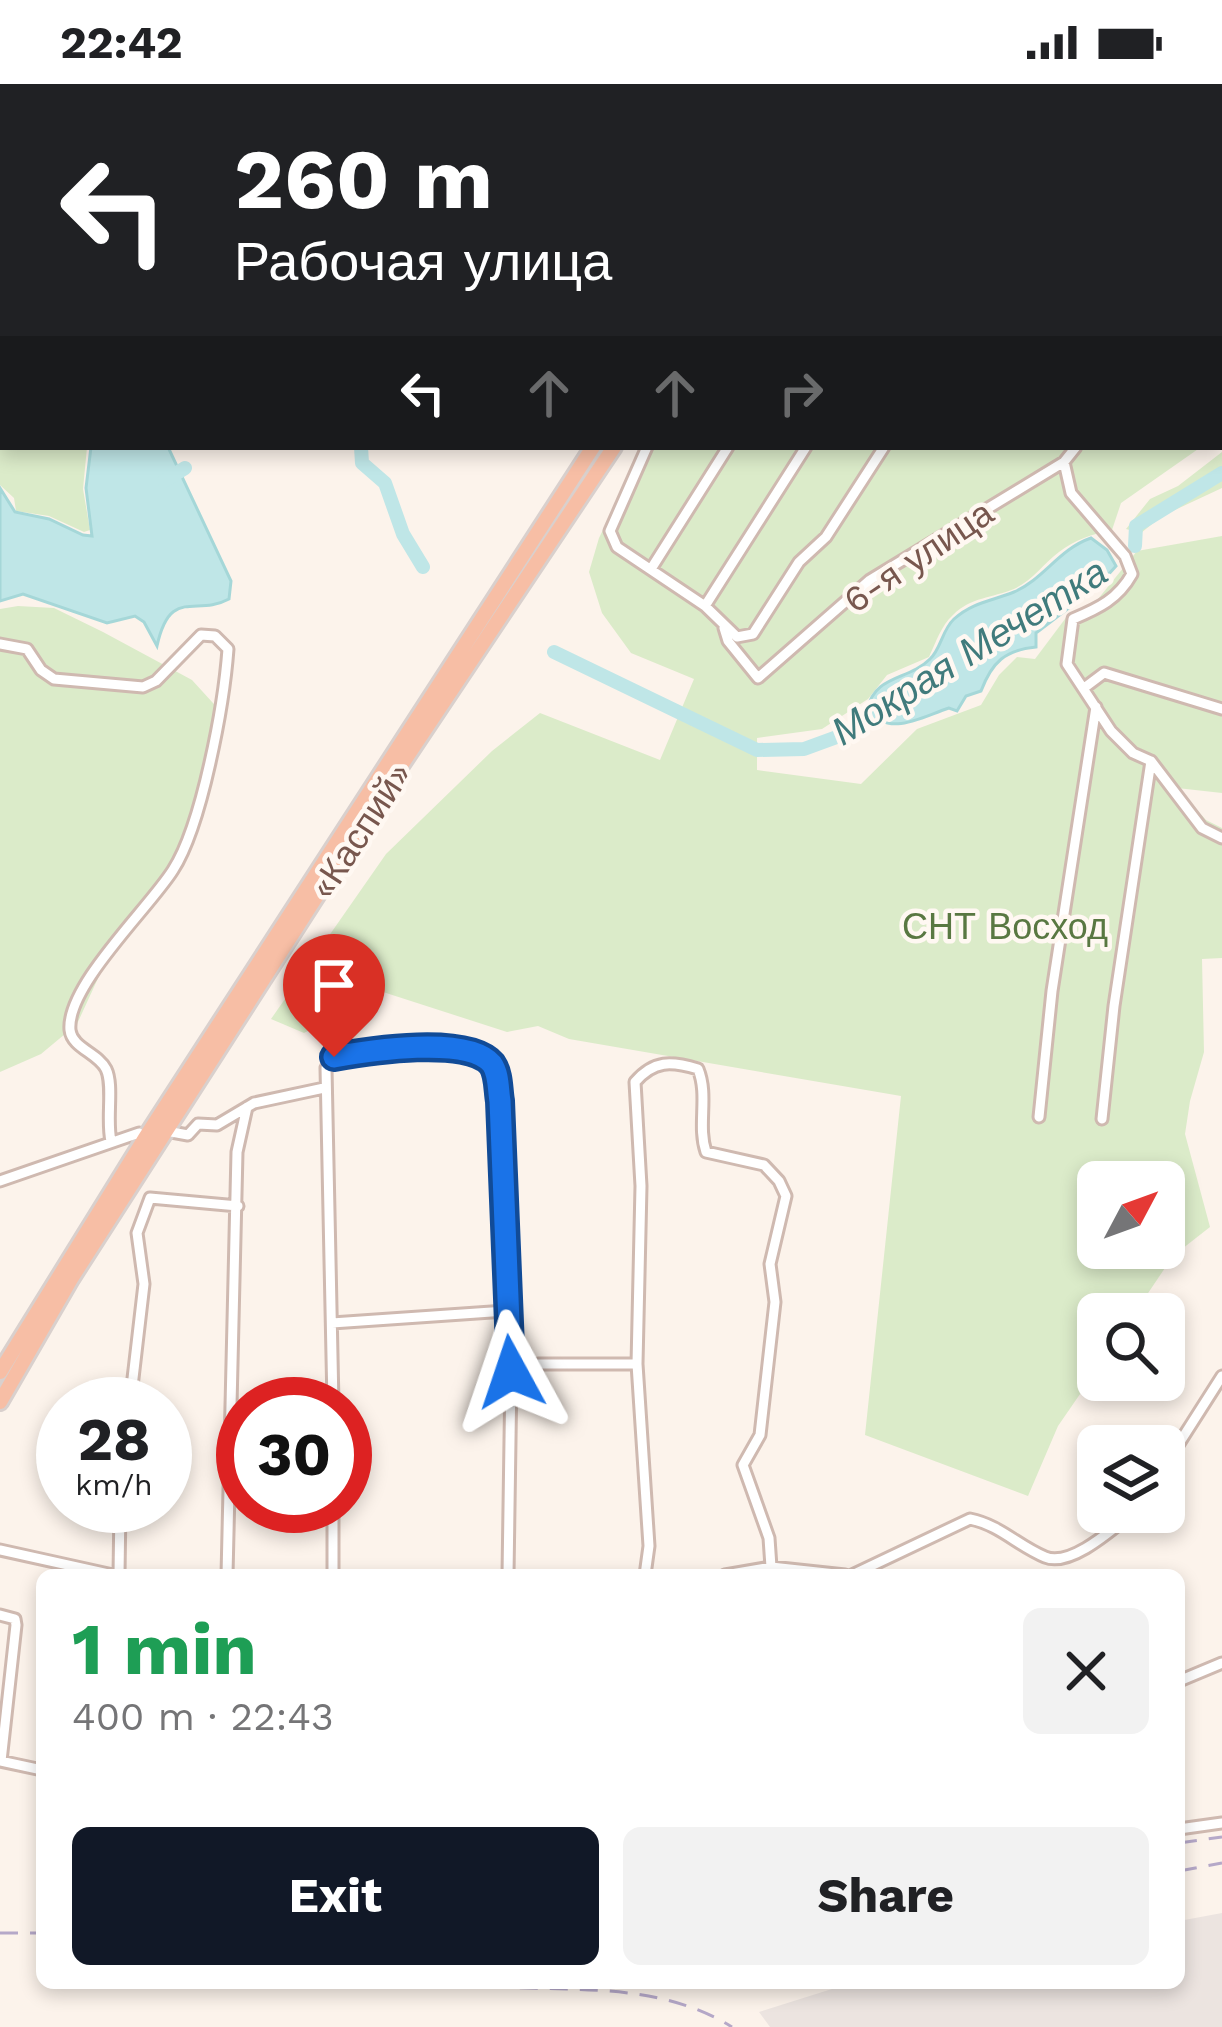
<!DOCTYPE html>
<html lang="en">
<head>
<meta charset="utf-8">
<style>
  body { margin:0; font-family:"Work Sans",sans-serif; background:#f2f2f2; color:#202124; height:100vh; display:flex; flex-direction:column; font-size:45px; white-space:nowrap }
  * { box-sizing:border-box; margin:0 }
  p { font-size:39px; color:#757577 }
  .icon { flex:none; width:66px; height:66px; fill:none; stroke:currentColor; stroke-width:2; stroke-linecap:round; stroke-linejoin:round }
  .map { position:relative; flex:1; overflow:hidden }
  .sheet { position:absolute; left:36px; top:1485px; width:1149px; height:420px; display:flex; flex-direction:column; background:#fff; border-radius:18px; box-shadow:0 6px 18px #0003 }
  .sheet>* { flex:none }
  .banner { position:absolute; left:0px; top:0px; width:1224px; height:366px; box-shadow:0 6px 18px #0003; background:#202124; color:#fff; overflow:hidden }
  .needle { width:78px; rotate:49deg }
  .fabs { position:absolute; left:1077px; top:1077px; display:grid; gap:24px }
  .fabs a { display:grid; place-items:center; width:108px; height:108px; border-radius:18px; background:#fff; box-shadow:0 6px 18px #0003; font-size:60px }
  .speed { position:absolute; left:36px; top:1293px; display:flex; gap:24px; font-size:60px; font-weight:700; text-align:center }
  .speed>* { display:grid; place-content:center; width:156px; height:156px; border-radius:50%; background:#fff; box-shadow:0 6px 18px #0003; line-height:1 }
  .speed small { font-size:30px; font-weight:400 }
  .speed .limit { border:18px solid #d22; background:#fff; color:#111 }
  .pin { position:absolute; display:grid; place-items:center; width:102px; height:102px; color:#fff; margin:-123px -51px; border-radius:50% 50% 50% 0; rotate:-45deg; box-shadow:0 0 12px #0007 }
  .pin .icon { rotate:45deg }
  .me { position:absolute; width:132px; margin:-66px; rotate:355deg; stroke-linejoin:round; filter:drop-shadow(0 0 9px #0008) }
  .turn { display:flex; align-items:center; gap:42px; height:252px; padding:0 36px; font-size:54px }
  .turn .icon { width:156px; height:156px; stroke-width:2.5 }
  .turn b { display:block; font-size:84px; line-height:102px }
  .lanes { display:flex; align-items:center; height:114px; padding:0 36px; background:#0003; justify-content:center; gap:60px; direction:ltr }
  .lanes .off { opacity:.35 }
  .round { display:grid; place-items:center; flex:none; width:126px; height:126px; border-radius:18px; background:#f2f2f2 }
  .overview { display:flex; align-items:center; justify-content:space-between; height:204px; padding:0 36px }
  h1 { font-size:72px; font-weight:700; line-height:90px; color:#1e9e55 }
  .cta { display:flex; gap:24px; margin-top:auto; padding:24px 36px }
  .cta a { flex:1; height:138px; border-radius:18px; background:#111827; color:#fff; font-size:48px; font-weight:700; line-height:138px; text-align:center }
  .cta a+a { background:#f2f2f2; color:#202124 }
  .status { display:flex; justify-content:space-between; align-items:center; height:84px; padding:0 60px; background:#fff; direction:ltr }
  .status svg { height:33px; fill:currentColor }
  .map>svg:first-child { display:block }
  .industrial { fill:#ece4e0 }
  .green { fill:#dbebc9; fill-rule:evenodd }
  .water { fill:#bfe6e7; stroke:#a5d7d8; stroke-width:3 }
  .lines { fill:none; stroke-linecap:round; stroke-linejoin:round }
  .river { stroke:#bfe6e7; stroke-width:14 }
  .minor-casing { stroke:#cfb9b0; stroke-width:15 }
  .trunk-casing { stroke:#d9d0cd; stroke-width:20 }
  .minor { stroke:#fff; stroke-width:9 }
  .trunk { stroke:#f7bea5; stroke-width:14 }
  .rail { stroke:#b5a8c8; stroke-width:3; stroke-dasharray:18 12; stroke-linecap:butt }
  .route-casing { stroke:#114b97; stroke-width:30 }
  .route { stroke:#1a73e8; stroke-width:21 }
  .labels { text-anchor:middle; stroke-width:9; stroke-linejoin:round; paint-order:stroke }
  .street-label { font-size:36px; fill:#78574e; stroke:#fff8f2 }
  .park-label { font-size:36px; fill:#597842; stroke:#fff8f2 }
  .water-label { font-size:39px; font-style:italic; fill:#407b7c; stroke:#fff8f2 }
</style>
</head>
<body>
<div class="status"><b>22:42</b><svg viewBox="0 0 49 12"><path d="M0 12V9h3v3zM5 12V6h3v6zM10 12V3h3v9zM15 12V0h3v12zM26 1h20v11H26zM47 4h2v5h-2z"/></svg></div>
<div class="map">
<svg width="1222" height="1943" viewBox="0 0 1222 1943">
  <rect width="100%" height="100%" fill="#fcf3eb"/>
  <!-- industrial -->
  <path class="industrial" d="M 1222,1829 L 1222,1943 L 770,1943 L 759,1928 L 851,1899 L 1179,1899 L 1179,1837 Z"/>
  <!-- green -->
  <path class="green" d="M 0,0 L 610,0 L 3,3 L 0,139 Z
    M 896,0 L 1222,0 L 1222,91 L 1221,95 L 1221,3 L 894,3 Z
    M 0,295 L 3,363 L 87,363 L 83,405 L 90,446 L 84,448 L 49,432 L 16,427 L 14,414 L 0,401 Z
    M 644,363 L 1201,363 L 1121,419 L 1112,446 C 1092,450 1075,456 1059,468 C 1043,480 1033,496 1014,505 C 992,514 971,513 953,531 C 941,542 936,558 929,573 L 887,591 L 868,615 L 822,645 L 757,654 L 757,686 L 861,700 L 917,645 L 981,621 L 999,591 L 1017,573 L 1035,575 L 1068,531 L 1098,515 L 1137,467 L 1222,452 L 1222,709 L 1177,704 L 1206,736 L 1222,744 L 1222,874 L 1202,875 L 1204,968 L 1190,1017 L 1185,1050 L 1210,1143 L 1173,1172 L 1134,1230 L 1098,1230 L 1098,1284 L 1058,1342 L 1028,1412 L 865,1351 L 901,1012 L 569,955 L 538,942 L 507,948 L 383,908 L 304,949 L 271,935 L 386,770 L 492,667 L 540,629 L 660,676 L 694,595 L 631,569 L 602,529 L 589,488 L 599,454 ZM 1098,1098 L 1164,1098 L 1164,1164 L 1098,1164 Z
    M 1222,368 L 1222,404 L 1162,432 L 1141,449 L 1126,445 L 1150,415 L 1178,402 Z
    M 18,522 L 54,524 L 103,548 L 192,596 L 223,630 L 177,787 L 105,879 L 77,940 L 41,970 L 0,988 L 0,525 Z"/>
  <!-- water -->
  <path class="water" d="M 91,363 L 168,363 L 231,497 L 229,515 C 196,533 170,502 157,562 L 144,538 L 135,532 L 107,539 L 23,510 L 0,517 L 0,404 L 15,428 L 49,435 L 83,451 L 92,452 L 86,404 Z
    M 1091,454 L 1107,466 L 1116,482 L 1099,501 L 1036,549 L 1036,563 C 1005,566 992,578 981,607 L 966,612 L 957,627 L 949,624 C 919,634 890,653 867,626 C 875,590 908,597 930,575 C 941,565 942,546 954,535 C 973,518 992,517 1014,508 C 1044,495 1059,465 1091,454 Z"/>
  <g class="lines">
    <!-- river -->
    <path class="river" d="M 361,363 L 362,379 L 385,399 L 403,450 L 423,483
      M 164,397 L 185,384
      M 1135,462 L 1136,442 L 1222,389
      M 554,568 L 757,666 L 804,665 L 845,650 L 888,623"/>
    <defs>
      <path id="minor" d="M 972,0 L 977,3
        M 1096,0 L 1101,3
        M 95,3 L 97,0
        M 180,3 L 181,0
        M 299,3 L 301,0
        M 389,3 L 391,0
        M 507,3 L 508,0
        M 599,3 L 601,0
        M 654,3 L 655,0
        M 898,3 L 900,0
        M 1198,3 L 1199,0
        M 0,6 L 3,7
        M 1221,156 L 1222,157
        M 1221,195 L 1222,193
        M 1221,252 L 1222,253
        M 647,363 L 610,447 L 617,463 L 705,522 L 737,553 L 753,550 L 799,478 L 826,453 L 884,363
        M 1064,378 L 1071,409 L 1125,472 L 1132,490 C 1118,515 1099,524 1073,535 L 1067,580 L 1111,647 L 1133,669 L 1151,677 L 1202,744 L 1222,754
        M 651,485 L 728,363
        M 705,522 L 806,363
        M 724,544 L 728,557 L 758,594 L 870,496 L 1064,378 L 1076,363
        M 0,560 L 27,565 L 41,586 L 54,595 L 143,603 L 156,597 L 201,551 L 215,552 L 228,565 C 224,620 202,741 173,786 C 150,823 66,902 70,946 C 72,964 98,969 106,985 C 114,1001 106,1036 111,1057
        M 1084,604 L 1104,589 L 1222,625
        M 1039,1033 L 1052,907 L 1096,623
        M 1102,1035 L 1114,922 L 1151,677
        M 166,1047 L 188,1051 L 198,1040 L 217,1041 L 254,1019 L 324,1004
        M 0,1097 L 139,1049 L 145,1054
        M 332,1239 L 506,1227
        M 511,1289 L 538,1280 L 637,1280
        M 130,1320 L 144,1200 L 137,1149 L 150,1114 L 238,1122
        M 333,1320 L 326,984 L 334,973 C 368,967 467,951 491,980 C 499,990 498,1005 499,1017 L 511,1289 L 508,1491
        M 1164,1383 L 1222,1292
        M 333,1422 L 333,1491
        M 0,1466 L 113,1491
        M 119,1491 L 120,1422
        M 227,1491 L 237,1068 L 247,1023
        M 645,1491 L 649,1462 L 637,1280 L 641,1102 L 635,998 C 654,976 671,977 698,985 C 709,1012 697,1041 706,1068 L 764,1081 L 779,1097 L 786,1112 L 770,1180 L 775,1218 L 760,1351 L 743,1381 L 769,1454 L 771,1483
        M 725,1491 L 771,1483 L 845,1491
        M 852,1491 L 970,1435 C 1000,1441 1018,1462 1045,1473 C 1071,1484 1115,1443 1134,1428
        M 0,1531 L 15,1535 L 16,1541 L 1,1677
        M 1179,1597 L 1222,1579
        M 0,1677 L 42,1686
        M 1179,1745 L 1222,1739"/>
      <path id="trunk" d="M 830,3 L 832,0
        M 848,3 L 850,0
        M 0,1288 L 145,1054 L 593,363
        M 0,1318 L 71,1195 L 388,701 L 614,363"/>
    </defs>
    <!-- minor casing -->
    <use href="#minor" class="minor-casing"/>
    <!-- trunk casing -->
    <use href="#trunk" class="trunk-casing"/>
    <!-- minor -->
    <use href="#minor" class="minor"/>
    <!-- trunk -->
    <use href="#trunk" class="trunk"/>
    <!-- rail -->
    <path class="rail" d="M 1179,1759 L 1222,1753
      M 1179,1787 L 1222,1779
      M 0,1849 L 42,1849
      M 460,1899 C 553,1912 648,1891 732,1943"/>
  </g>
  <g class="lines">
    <defs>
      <path id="route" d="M 334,973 C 368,967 468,951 492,980 C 499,990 498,1006 500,1017 L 511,1288"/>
    </defs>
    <!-- route casing -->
    <use href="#route" class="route-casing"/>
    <!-- route -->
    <use href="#route" class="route"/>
  </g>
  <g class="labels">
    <!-- street labels -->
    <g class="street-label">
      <text transform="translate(918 472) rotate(-34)" y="13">6-я улица</text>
      <text transform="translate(360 746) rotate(-57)" y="13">«Каспий»</text>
    </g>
    <!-- park labels -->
    <g class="park-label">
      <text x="1005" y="855">СНТ Восход</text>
    </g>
    <!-- water labels -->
    <g class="water-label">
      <text transform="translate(969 567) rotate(-32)" y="14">Мокрая Мечетка</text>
    </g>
  </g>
</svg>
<div class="fabs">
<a><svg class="needle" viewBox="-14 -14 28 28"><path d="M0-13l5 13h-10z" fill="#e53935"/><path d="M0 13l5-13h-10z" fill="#757577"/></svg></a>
<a><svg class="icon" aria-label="search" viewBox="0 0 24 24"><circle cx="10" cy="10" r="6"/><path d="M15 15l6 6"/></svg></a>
<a><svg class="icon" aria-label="layers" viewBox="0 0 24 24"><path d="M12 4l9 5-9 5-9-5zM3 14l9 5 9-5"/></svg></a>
</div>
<div class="speed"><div>28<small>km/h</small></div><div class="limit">30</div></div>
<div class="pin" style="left:334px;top:973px;background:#d93025"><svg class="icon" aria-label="arrive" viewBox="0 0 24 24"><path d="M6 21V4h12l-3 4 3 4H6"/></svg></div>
<svg class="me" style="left:511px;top:1288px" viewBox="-20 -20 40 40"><path d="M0-17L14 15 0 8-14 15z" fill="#1a73e8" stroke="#fff" stroke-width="4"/></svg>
<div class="banner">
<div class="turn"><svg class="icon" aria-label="left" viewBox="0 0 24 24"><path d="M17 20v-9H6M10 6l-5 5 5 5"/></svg><div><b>260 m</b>Рабочая улица</div></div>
<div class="lanes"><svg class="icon" aria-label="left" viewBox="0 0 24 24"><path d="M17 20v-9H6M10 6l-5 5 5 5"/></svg><svg class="icon off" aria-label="ahead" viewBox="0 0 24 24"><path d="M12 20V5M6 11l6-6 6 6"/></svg><svg class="icon off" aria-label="ahead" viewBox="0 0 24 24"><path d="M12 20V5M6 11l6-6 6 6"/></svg><svg class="icon off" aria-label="right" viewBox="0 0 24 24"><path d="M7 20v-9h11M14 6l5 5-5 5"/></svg></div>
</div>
<section class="sheet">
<div class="overview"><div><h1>1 min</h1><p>400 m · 22:43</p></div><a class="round"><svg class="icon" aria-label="close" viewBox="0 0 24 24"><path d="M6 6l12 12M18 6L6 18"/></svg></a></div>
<div class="cta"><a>Exit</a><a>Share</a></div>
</section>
</div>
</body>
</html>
